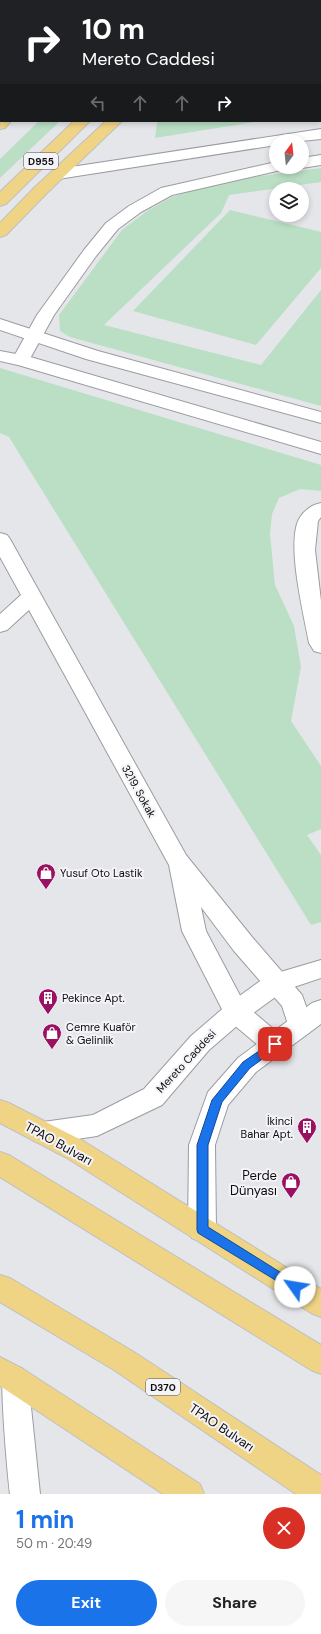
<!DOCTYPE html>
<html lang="en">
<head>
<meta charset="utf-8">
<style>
  body { margin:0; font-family:"DM Sans",sans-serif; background:#f6f6f6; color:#202124; height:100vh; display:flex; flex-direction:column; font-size:15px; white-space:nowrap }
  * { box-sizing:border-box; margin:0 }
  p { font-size:13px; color:#757577 }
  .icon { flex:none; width:22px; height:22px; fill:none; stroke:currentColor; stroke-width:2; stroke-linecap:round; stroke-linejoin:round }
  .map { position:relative; height:1494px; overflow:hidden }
  .sheet { display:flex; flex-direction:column; background:#fff; flex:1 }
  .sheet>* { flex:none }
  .guide { position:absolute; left:0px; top:0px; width:321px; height:122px; box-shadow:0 2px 6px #0003; background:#202124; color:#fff; overflow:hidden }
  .needle { width:26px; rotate:15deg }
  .fabs { position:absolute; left:269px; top:134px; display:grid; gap:8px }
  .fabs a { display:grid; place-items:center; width:40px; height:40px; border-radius:50%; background:#fff; box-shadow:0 2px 6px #0003; font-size:20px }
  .pin { position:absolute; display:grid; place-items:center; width:34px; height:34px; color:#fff; margin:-17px; border-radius:8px; box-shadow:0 2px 6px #0006 }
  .me { position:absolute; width:44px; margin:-22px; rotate:302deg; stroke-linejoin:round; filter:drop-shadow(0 0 3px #0008) }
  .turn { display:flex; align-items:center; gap:14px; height:84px; padding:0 16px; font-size:18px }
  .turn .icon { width:52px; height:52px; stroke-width:2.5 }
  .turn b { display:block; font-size:28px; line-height:34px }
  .lanes { display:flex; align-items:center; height:38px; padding:0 16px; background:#0003; justify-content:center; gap:20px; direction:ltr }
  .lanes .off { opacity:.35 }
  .round { display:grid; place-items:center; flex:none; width:42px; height:42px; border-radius:21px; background:#f6f6f6 }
  .overview { display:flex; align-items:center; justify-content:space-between; height:68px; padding:0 16px }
  h1 { font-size:24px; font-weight:700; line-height:30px; color:#1a73e8 }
  .cta { display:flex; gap:8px; margin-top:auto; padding:8px 16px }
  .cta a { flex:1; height:46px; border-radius:24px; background:#1a73e8; color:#fff; font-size:16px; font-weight:700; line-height:46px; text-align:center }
  .cta a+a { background:#f6f6f6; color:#202124 }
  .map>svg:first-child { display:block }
  .green { fill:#badfc4 }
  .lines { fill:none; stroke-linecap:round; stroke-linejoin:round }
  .service-casing { stroke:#9c9ca0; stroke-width:2 }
  .minor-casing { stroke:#9c9ca0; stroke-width:2 }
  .tertiary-casing { stroke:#9c9ca0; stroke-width:2 }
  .secondary-casing { stroke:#9c9ca0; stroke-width:2 }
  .trunk-casing { stroke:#c0c0c0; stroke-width:2 }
  .service { fill:#fff; fill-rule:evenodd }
  .minor { fill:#fff; fill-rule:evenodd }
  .tertiary { fill:#fff; fill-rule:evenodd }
  .secondary { fill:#fff; fill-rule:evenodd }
  .trunk { fill:#f0d486; fill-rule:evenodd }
  .route { fill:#1a73e8; stroke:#114b97 }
  .labels { text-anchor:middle; stroke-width:4; stroke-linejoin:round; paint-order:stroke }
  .shield { fill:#f3f3f8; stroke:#525254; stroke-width:1 }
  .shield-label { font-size:10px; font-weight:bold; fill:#0d0d0e }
  .street-label { font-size:11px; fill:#0d0d0e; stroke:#f3f3f8 }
  .poi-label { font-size:11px; fill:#0d0d0e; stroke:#f3f3f8; text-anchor:start }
  .near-street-label { font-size:13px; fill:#0d0d0e; stroke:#f3f3f8 }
  .near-poi-label { font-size:13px; fill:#0d0d0e; stroke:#f3f3f8; text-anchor:end }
</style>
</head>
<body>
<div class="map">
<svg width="321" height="1494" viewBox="0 0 321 1494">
  <rect width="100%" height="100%" fill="#e5e6ea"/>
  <!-- green -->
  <path class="green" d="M 39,121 L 60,121 L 0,178 L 0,159 Z
    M 159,121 L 260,121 L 155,138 L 157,123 Z
    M 321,168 L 321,182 L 229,195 L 221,213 L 104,325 L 261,365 L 321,290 L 321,406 L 70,337 L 60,331 L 59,315 L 122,230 L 147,211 L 172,197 L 199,188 L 252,177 Z
    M 230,210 L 321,232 L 321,268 L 256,345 L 133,311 Z
    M 0,368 L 321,465 L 321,491 L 300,489 L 279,498 L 272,514 L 270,534 L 275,585 L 294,626 L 301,667 L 291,721 L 321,766 L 321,829 L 307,835 L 321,855 L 321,922 L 311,925 L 9,437 L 0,433 Z"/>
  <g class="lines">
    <defs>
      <path id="service" d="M 302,0 L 316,0 L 301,1 Z
        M 321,155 L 321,165 L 302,168 L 300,167 L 302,167 L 302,158 Z
        M 276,162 L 276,167 L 284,167 L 281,170 L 172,195 L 141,212 L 118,229 L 96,256 L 54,315 L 27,364 L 21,365 L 15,364 L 12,360 L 37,315 L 84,250 L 106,223 L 129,206 L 161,188 Z
        M 321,503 L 321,517 L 318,521 L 315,550 L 321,601 L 321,653 L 314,651 L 309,643 C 304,615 286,544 299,519 C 304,510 312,505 321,503 Z
        M 13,1365 L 23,1369 L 28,1378 L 40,1494 L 10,1494 C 7,1469 0,1387 3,1369 Z"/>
      <path id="minor" d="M 0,319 L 98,351 L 321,412 L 321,423 L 86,359 L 0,330 Z
        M 0,351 L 27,356 L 321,442 L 321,454 L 18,365 L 0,361 Z
        M 0,533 L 7,535 L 10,539 L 186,855 L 252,937 L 302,995 L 313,1026 L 309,1033 L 300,1036 L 291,1033 L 282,1006 L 234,951 L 201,907 L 206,931 L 245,1005 L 284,1038 L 288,1045 L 284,1052 L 275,1055 L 266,1052 L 227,1019 L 182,931 L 169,865 L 29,610 L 7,630 L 0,632 L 0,614 L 21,595 L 0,557 Z"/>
      <path id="tertiary" d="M 321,960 L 321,978 L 285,990 L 245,1019 L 209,1050 L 162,1105 L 97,1136 L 43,1144 L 34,1141 L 30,1133 L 34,1125 L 43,1122 L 93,1115 L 144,1089 L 191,1036 L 227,1005 L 267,976 Z
        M 321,1000 L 321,1024 L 256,1072 L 228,1105 L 215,1145 L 216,1230 L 212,1238 L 202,1242 L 192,1238 L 188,1230 L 189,1145 L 208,1092 L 238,1058 L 312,1003 Z"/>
      <path id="secondary" d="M 320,70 L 321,70 L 321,78 L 320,78 Z
        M 321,129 L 321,139 L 302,141 L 276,141 L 276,145 L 58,179 L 53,177 L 50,174 L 53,171 L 58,169 Z"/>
      <path id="trunk" d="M 125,0 L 139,0 L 124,1 Z
        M 202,0 L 216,0 L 201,1 Z
        M 232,0 L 246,0 L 231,1 Z
        M 1,117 L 1,121 L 11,121 L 5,128 L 0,129 Z
        M 74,121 L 90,121 L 6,204 L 0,206 L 0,192 Z
        M 106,121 L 122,121 L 47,193 L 6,235 L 0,237 L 0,223 L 35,187 Z
        M 0,1100 L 9,1103 L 85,1142 L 321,1289 L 321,1317 L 311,1313 L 67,1158 L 0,1123 Z
        M 0,1152 L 9,1155 L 321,1345 L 321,1374 L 311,1370 L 0,1177 Z
        M 0,1275 L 10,1278 L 134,1352 L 321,1475 L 321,1494 L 296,1494 L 114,1370 L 0,1302 Z
        M 0,1357 L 23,1369 L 200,1484 L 204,1494 L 163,1494 L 0,1386 Z"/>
    </defs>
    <!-- service casing -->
    <use href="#service" class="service-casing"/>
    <!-- minor casing -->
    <use href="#minor" class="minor-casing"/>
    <!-- tertiary casing -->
    <use href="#tertiary" class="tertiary-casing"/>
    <!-- secondary casing -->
    <use href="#secondary" class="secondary-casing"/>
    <!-- trunk casing -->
    <use href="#trunk" class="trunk-casing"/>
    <!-- service -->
    <use href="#service" class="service"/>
    <!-- minor -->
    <use href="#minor" class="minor"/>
    <!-- tertiary -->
    <use href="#tertiary" class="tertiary"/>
    <!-- secondary -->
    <use href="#secondary" class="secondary"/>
    <!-- trunk -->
    <use href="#trunk" class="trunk"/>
  </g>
  <!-- route -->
  <path class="route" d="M 275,1040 L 279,1042 L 280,1044 L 279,1047 L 250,1068 L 222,1102 L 208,1145 L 208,1227 L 299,1284 L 300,1287 L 299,1291 L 295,1292 L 198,1233 L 197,1230 L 197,1145 L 212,1100 L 243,1062 Z"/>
  <!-- icons -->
  <defs>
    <symbol id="shop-pin" viewBox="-11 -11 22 30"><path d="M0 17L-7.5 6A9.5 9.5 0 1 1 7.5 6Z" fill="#9b1162" stroke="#f3f3f8"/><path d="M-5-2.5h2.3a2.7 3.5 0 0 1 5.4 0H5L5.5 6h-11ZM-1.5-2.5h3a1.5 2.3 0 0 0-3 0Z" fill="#fff"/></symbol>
    <symbol id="building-pin" viewBox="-11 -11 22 30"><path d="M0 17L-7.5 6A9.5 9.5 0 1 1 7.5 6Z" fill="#9b1162" stroke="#f3f3f8"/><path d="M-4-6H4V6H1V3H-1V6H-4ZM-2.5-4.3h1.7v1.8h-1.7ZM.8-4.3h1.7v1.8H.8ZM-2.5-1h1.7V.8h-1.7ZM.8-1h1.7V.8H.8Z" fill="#fff"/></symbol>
  </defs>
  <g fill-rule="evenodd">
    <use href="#shop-pin" x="35" y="862" width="22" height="30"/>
    <use href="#building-pin" x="37" y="987" width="22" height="30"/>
    <use href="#shop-pin" x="41" y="1022" width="22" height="30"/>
    <use href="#building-pin" x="296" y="1116" width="22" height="30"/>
    <use href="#shop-pin" x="280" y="1171" width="22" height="30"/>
  </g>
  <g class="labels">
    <!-- shield labels -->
    <g class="shield">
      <rect x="24" y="153" width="34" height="16" rx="3"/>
      <rect x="146" y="1379" width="34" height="16" rx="3"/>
    </g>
    <g class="shield-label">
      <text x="41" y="165">D955</text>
      <text x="163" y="1391">D370</text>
    </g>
    <!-- street labels -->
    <g class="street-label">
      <text transform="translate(139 791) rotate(61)" y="4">3219. Sokak</text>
      <text transform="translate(186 1061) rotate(-47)" y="4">Mereto Caddesi</text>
    </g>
    <!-- poi labels -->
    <g class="poi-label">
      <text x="60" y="877">Yusuf Oto Lastik</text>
      <text x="62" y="1002">Pekince Apt.</text>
      <text x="66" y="1031">Cemre Kuaför<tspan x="66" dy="13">&amp; Gelinlik</tspan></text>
      <text x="293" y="1125" text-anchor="end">İkinci<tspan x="293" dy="13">Bahar Apt.</tspan></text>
    </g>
    <!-- near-street labels -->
    <g class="near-street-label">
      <text transform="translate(59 1143) rotate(29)" y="5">TPAO Bulvarı</text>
      <text transform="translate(222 1427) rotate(34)" y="5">TPAO Bulvarı</text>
    </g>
    <!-- near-poi labels -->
    <g class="near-poi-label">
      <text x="277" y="1180">Perde<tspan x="277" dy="15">Dünyası</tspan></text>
    </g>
  </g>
</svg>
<div class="fabs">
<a><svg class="needle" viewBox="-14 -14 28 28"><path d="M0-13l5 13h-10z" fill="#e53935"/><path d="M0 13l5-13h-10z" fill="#757577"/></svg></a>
<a><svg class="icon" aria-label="layers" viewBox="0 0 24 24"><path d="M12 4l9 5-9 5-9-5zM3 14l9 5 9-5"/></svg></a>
</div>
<div class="pin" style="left:275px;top:1044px;background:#d93025"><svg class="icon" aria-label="arrive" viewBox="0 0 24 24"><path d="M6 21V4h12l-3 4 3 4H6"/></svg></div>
<svg class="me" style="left:295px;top:1287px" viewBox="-20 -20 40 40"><circle r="19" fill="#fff"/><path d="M0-13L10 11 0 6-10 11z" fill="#1a73e8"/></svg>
<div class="guide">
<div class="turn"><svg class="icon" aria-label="right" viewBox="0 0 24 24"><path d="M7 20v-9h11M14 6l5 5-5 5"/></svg><div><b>10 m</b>Mereto Caddesi</div></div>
<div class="lanes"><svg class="icon off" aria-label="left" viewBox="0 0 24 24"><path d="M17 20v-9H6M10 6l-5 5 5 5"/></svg><svg class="icon off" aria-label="ahead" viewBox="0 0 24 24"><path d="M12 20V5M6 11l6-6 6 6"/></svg><svg class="icon off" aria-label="ahead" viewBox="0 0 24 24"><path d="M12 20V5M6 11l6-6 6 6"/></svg><svg class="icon" aria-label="right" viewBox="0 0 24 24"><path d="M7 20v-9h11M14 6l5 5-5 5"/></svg></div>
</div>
</div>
<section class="sheet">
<div class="overview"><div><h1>1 min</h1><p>50 m · 20:49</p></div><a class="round" style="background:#d93025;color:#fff"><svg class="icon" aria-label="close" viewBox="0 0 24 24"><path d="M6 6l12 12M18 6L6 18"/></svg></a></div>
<div class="cta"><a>Exit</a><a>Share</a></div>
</section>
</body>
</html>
